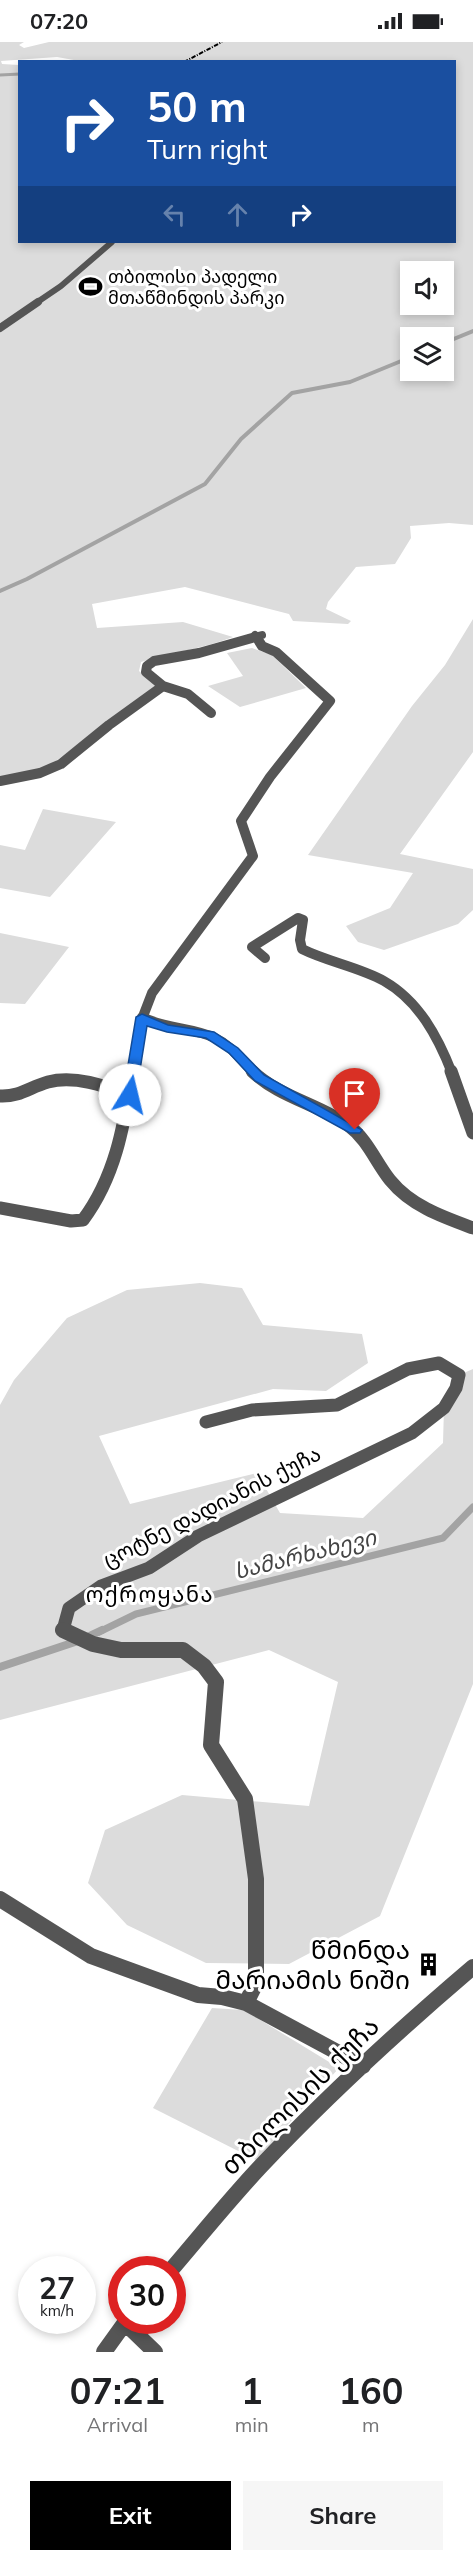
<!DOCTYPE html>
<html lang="en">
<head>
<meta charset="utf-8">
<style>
  body { margin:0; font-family:Mulish,"Noto Sans Georgian",sans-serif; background:#f6f6f6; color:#202124; height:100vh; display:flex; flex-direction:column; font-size:22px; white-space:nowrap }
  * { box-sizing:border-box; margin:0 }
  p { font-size:20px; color:#757577 }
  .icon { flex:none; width:33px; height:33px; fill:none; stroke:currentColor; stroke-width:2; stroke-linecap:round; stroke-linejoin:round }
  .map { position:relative; height:2310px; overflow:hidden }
  .sheet { display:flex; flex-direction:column; background:#fff; flex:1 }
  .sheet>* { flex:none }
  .hud { position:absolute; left:18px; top:18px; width:438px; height:183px; border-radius:0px; box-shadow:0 3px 9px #0003; background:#1a4fa0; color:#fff; overflow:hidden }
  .buttons { position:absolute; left:400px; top:219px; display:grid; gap:12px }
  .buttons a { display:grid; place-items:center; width:54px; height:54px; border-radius:0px; background:#fff; box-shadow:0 3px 9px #0003; font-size:30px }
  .speed { position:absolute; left:18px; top:2214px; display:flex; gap:12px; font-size:30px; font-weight:700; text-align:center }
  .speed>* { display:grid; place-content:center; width:78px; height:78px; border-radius:50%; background:#fff; box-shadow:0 3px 9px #0003; line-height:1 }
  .speed small { font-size:15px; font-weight:400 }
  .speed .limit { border:9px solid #d22; background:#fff; color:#111 }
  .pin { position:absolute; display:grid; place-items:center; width:51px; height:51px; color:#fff; margin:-62px -26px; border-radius:50% 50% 50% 0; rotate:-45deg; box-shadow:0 0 6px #0007 }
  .pin .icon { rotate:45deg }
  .me { position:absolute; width:66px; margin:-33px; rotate:9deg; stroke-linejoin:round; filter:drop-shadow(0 0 4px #0008) }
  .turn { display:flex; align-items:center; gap:21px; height:126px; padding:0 30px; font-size:27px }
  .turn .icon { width:78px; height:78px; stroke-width:2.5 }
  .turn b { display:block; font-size:42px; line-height:51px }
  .lanes { display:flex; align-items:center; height:57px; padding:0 30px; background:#0003; justify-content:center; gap:30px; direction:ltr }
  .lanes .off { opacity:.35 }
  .eta { display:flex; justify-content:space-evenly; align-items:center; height:102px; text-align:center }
  .eta b { font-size:36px; font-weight:700; line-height:42px }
  .primary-button { display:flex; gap:12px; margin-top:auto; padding:12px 30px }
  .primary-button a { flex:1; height:69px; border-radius:0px; background:#000; color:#fff; font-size:24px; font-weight:700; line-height:69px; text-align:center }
  .primary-button a+a { background:#f6f6f6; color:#202124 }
  .status { display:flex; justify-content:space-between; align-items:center; height:42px; padding:0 30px; background:#fff; direction:ltr }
  .status svg { height:16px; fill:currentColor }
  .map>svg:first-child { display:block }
  .green { fill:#dcdcdc; fill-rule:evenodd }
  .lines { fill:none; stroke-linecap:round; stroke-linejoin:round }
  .stream-far3 { stroke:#a3a3a3; stroke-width:3 }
  .stream-far2 { stroke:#a3a3a3; stroke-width:4 }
  .stream-far1 { stroke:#a3a3a3; stroke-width:7 }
  .stream { stroke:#a3a3a3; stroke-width:8 }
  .street-far4 { stroke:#555; stroke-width:6 }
  .street-far3 { stroke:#555; stroke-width:8 }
  .street-far2 { stroke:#555; stroke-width:10 }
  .street-far1 { stroke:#555; stroke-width:13 }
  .street { stroke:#555; stroke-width:16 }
  .rail { stroke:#000; stroke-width:2; stroke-dasharray:4.5 1.5 1 1.5; stroke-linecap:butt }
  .route { fill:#1a73e8; stroke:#114b97; stroke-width:1.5 }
  .labels { text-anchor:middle; stroke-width:6; stroke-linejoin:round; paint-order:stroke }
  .far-poi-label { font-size:18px; fill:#000; stroke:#fff; text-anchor:start }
  .street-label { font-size:21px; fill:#000; stroke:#fff }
  .water-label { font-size:22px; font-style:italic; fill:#444; stroke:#fff }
  .neighbourhood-label { font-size:22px; letter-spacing:1.5px; fill:#000; stroke:#fff }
  .near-poi-label { font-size:26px; fill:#000; stroke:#fff; text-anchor:end }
  .near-street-label { font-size:26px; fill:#000; stroke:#fff }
</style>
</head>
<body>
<div class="status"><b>07:20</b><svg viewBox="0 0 49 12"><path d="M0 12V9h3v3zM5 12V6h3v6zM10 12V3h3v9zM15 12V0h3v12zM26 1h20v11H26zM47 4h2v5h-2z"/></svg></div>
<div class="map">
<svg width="473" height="2310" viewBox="0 0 473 2310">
  <rect width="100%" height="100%" fill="#fff"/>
  <!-- green -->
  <path class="green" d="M 0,0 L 24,0 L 19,3 L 24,6 L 49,0 L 473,0 L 473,483 L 449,481 L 410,484 L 411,496 L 395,522 L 356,525 L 328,560 L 326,567 L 351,579 L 348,582 L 293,579 L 289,572 L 185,545 L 92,562 L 97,586 L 183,580 L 233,595 C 203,607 171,610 141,620 L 139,629 L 156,644 L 52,722 L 30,730 L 0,735 ZM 57,15 L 85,20 L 454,20 L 454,200 L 20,200 L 19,23 L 2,22 L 1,19 ZM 411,230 L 444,230 L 444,262 L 411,262 ZM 411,296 L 444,296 L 444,328 L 411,328 Z
    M 473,577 L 473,710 L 400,812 L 473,827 L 473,868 L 458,882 L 384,908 L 358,900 L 346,884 L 390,866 L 413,831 L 308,813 L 412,664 L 445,623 Z
    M 252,606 L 272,613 L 306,646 L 240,665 L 208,644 L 243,634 L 227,611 Z
    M 43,767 L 116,780 L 50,855 L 0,846 L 0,803 L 25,808 Z
    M 0,891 L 69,905 L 25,962 L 0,961 Z
    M 200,1241 L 242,1246 L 263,1283 L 362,1292 L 368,1321 L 326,1349 L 273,1347 L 99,1394 L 130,1462 L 257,1431 L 280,1471 L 363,1476 L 443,1401 L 444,1366 L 459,1333 L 473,1327 L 473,1642 L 380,1874 L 289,1922 L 206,1921 L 127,1883 L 88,1841 L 105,1788 L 182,1753 L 309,1764 L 338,1640 L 269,1608 L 0,1678 L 0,1363 L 14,1338 L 67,1276 L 127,1248 Z
    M 212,1966 L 244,1968 L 339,2026 L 256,2118 L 153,2066 Z"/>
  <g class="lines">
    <!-- stream-far3 -->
    <path class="stream-far3" d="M 0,33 L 20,32"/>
    <!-- stream-far2 -->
    <path class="stream-far2" d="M 444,301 L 473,289
      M 0,549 L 27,537 L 205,442 L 241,397 L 292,351 L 350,340 L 411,315"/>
    <!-- stream-far1 -->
    <path class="stream-far1" d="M 99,1590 L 136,1572 L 443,1496 L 473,1465"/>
    <!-- stream -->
    <path class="stream" d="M 0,1625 L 81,1598 L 102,1588"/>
    <!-- street-far4 -->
    <path class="street-far4" d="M 36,261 L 61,244 L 112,200"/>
    <!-- street-far3 -->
    <path class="street-far3" d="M 0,286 L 38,260
      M 255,593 L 258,597
      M 247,597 L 262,593"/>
    <!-- street-far2 -->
    <path class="street-far2" d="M 211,671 L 188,652 L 163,644 L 146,630 L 147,624 L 154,619 L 199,611 L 252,596
      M 0,739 L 40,731 L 61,722 L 109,683 L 163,644
      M 265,916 L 252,905 L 298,876 L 303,878 L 300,898 L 302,907 C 328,920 359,925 384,939 C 419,959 438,995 452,1031
      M 142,975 C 165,987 192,985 215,996 C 231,1003 241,1019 254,1031
      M 132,1031 L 142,977 L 152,951 L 253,814 L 241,779 L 270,735 L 330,659 L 276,610 L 262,604 L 257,596"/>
    <!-- street-far1 -->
    <path class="street-far1" d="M 252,1029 C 279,1055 318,1062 348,1083 C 368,1098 375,1119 390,1138 C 411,1164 443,1175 473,1186
      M 451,1029 L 473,1091
      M 0,1054 C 20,1055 30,1045 48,1040 C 75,1033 105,1044 130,1053
      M 0,1166 L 71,1179 L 83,1178 C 116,1134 124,1082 133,1029
      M 66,1590 L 63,1588 L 69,1566 L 101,1544 L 149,1526 L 198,1494 L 412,1391 L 444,1366 L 456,1346 L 459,1333 L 439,1321 L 408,1327 L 337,1363 L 252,1368 L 206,1380"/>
    <!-- street -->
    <path class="street" d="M 63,1588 L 93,1602 L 121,1608 L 183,1608 L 204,1624 L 216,1640 L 211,1703 L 245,1757 L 256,1837 L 256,1941 L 246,1961
      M 0,1857 L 91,1914 L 198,1953 L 222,1955 L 246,1961 L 363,2024
      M 171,2228 C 201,2193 229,2158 260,2125 C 327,2054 399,1988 473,1925
      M 125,2281 L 155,2310
      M 104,2310 L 127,2278"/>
    <!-- rail -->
    <path class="rail" d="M 184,20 L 222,0"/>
  </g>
  <!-- route -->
  <path class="route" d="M 142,972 L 168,983 L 214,990 L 238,1006 L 264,1033 L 362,1088 L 360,1091 L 350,1091 L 255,1039 L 229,1011 L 206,996 L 167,990 L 147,984 L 136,1053 L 130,1057 L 125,1056 L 123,1053 L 136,975 Z"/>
  <!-- icons -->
  <defs>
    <symbol id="stadium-bare" viewBox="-9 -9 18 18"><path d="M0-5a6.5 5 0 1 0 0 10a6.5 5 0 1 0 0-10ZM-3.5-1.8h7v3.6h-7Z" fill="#000" stroke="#fff" stroke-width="2.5" paint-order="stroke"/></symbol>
    <symbol id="building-bare" viewBox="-9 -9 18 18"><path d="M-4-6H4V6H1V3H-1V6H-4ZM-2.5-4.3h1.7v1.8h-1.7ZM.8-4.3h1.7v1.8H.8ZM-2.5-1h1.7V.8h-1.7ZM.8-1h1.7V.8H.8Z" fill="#000" stroke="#fff" stroke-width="2.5" paint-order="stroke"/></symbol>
  </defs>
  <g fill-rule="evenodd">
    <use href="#stadium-bare" x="74" y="228" width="33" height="33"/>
    <use href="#building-bare" x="412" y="1906" width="33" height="33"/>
  </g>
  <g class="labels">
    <!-- far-poi labels -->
    <g class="far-poi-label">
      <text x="108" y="241">თბილისი პადელი<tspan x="108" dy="21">მთაწმინდის პარკი</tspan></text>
    </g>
    <!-- street labels -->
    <g class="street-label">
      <text transform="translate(212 1465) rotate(-27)" y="7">ცოტნე დადიანის ქუჩა</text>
    </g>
    <!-- water labels -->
    <g class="water-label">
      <text transform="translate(305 1512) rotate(-14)" y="8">სამარხახევი</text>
    </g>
    <!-- neighbourhood labels -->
    <g class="neighbourhood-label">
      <text x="150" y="1560">ოქროყანა</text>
    </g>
    <!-- near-poi labels -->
    <g class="near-poi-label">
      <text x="410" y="1917">წმინდა<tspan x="410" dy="30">მარიამის ნიში</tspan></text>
    </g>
    <!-- near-street labels -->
    <g class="near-street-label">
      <text transform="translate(300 2054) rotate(-45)" y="9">თბილისის ქუჩა</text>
    </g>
  </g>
</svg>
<div class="buttons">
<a><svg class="icon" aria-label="sound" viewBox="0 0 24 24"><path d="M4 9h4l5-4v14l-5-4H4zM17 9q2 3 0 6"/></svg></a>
<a><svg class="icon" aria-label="layers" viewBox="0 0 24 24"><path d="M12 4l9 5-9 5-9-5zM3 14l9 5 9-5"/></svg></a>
</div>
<div class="speed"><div>27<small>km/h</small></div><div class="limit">30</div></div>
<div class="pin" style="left:355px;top:1088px;background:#d93025"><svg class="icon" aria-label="arrive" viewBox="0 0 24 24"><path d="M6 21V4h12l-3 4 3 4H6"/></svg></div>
<svg class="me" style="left:130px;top:1053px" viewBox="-20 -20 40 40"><circle r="19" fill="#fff"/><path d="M0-13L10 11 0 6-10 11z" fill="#1a73e8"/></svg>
<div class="hud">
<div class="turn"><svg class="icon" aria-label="right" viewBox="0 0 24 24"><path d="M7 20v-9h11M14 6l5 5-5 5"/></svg><div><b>50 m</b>Turn right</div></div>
<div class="lanes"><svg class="icon off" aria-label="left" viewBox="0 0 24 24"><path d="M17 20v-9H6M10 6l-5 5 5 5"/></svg><svg class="icon off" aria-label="ahead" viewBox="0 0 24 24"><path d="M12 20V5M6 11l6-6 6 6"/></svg><svg class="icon" aria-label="right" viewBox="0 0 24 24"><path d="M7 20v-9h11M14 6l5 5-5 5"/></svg></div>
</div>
</div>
<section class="sheet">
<div class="eta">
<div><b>07:21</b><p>Arrival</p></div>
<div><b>1</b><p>min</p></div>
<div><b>160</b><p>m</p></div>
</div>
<div class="primary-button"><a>Exit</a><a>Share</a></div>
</section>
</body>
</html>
